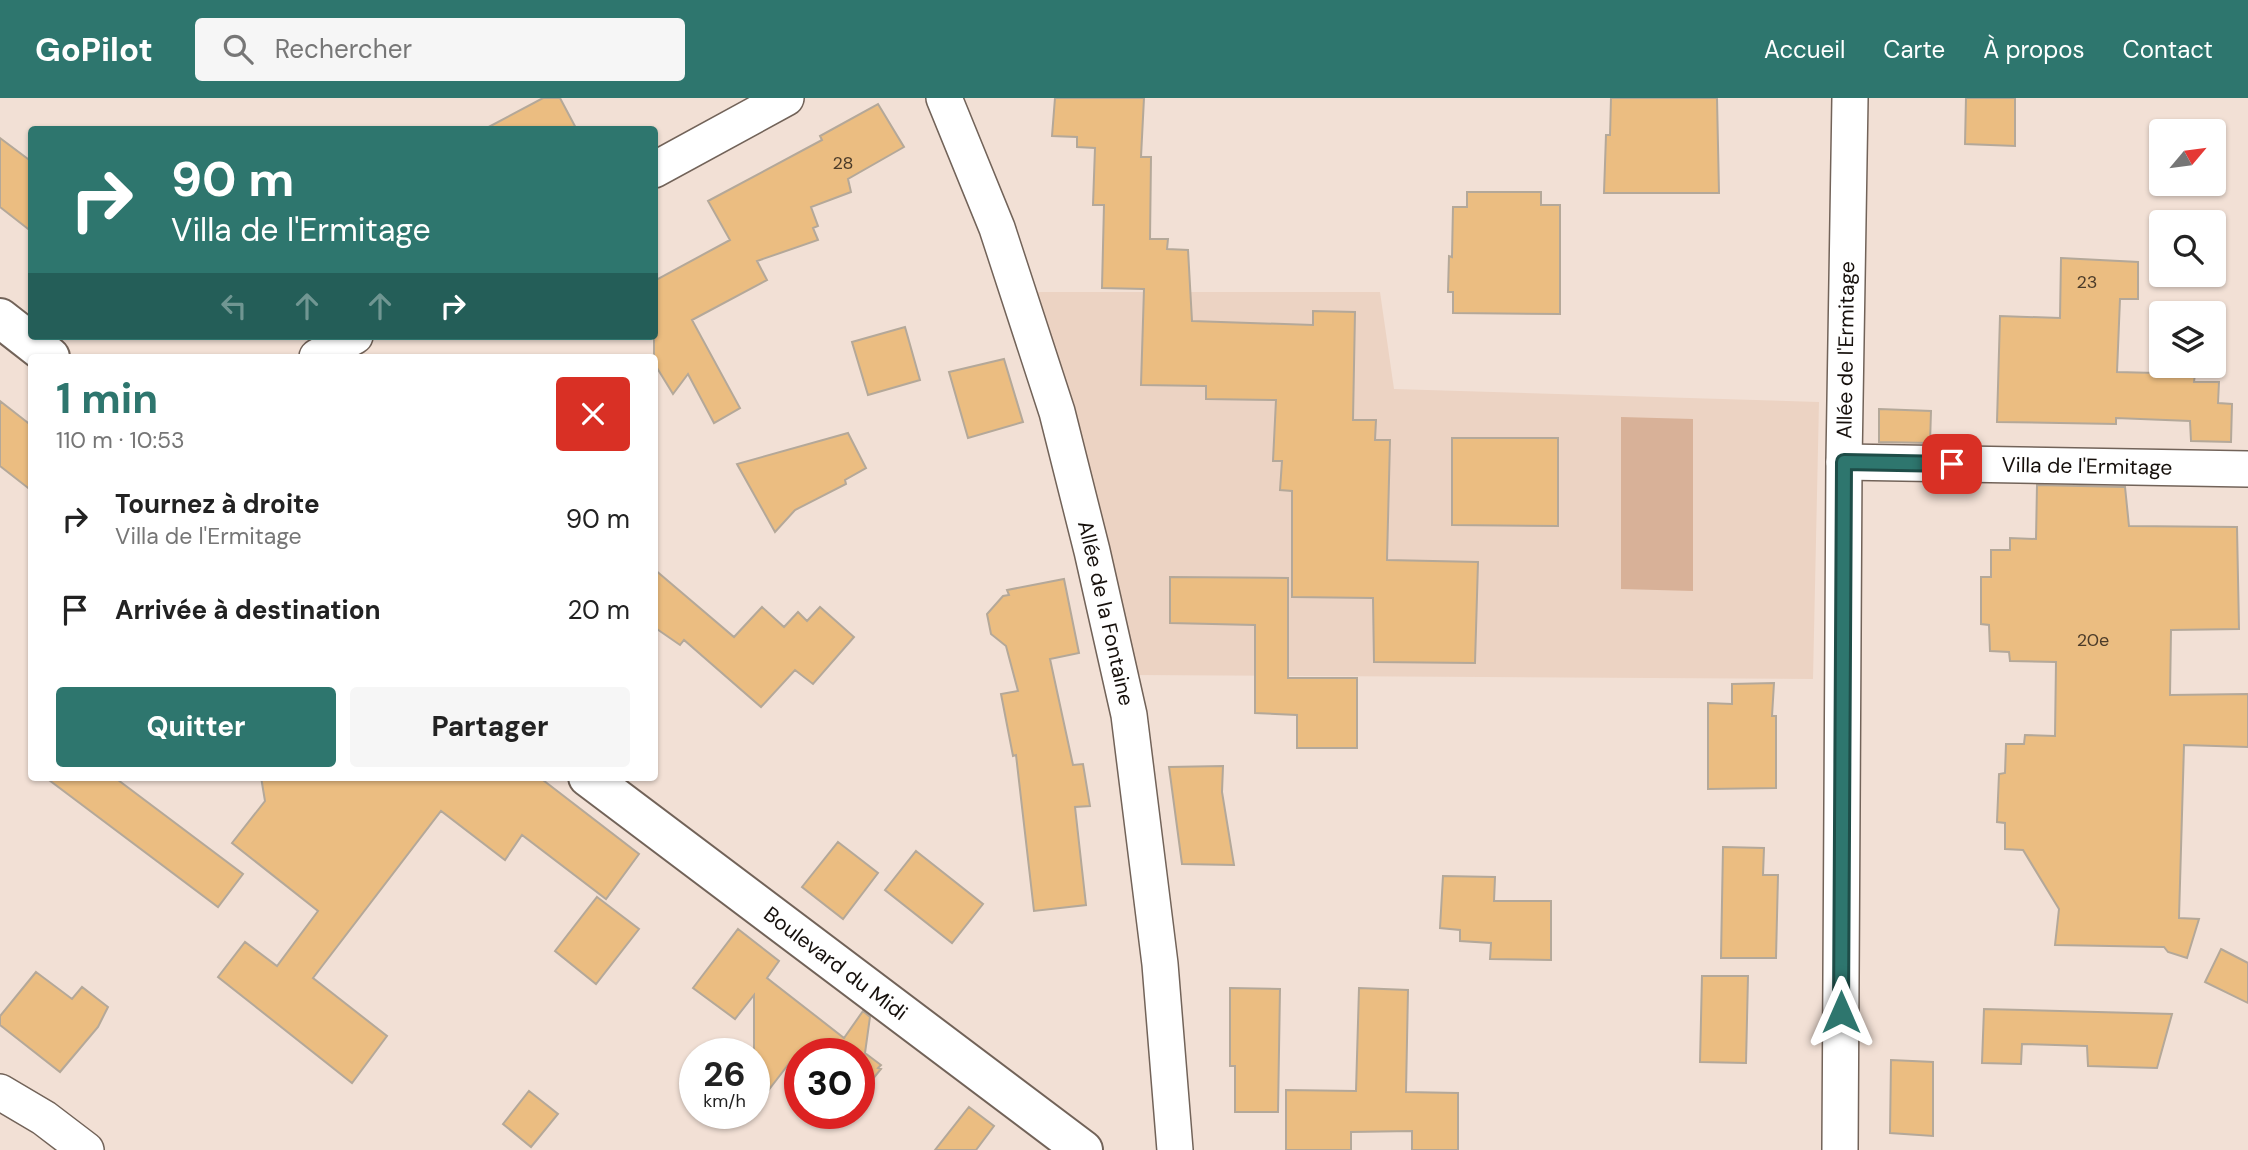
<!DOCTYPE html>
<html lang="fr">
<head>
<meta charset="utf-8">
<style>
  body { margin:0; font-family:"DM Sans",sans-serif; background:#f6f6f6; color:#222; height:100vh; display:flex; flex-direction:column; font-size:26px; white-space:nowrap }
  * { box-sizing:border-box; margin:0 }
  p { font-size:23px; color:#767676 }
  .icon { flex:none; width:38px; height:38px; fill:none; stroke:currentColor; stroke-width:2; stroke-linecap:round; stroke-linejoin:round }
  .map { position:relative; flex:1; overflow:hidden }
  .drawer { position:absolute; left:28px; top:256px; width:630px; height:427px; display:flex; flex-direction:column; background:#fff; border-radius:7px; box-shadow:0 2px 5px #0004 }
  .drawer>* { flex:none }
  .top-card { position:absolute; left:28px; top:28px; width:630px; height:214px; border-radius:7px; box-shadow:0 2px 5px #0004; background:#2e766e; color:#fff; overflow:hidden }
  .needle { width:46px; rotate:61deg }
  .tools { position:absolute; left:2149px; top:21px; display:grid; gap:14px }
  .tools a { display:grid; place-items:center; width:77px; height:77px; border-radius:7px; background:#fff; box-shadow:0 2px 5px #0004; font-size:35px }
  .speed { position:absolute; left:679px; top:940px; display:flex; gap:14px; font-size:35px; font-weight:700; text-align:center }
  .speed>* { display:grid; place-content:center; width:91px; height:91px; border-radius:50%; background:#fff; box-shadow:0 2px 5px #0004; line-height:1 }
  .speed small { font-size:18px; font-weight:400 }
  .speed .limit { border:10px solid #d22; background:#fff; color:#111 }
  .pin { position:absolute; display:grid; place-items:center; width:60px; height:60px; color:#fff; margin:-30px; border-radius:14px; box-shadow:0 4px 10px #0006 }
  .me { position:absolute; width:77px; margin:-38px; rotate:0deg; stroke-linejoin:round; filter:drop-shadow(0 0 5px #0008) }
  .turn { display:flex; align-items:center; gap:24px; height:147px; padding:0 28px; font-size:32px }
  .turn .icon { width:91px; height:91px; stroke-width:2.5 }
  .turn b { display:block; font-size:49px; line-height:60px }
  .lanes { display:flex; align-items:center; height:66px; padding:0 28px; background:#0003; justify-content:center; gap:35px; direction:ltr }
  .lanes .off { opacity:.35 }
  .round { display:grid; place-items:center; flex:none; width:74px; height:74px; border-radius:7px; background:#f6f6f6 }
  .overview { display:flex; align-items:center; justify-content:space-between; height:119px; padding:0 28px }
  h1 { font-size:42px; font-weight:700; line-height:52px; color:#2e766e }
  .button { display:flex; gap:14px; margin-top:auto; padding:14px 28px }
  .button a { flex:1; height:80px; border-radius:7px; background:#2e766e; color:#fff; font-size:28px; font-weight:700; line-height:80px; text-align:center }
  .button a+a { background:#f6f6f6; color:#222 }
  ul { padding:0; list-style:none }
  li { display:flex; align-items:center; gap:21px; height:91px; padding:0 28px }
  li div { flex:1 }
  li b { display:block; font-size:26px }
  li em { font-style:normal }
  header { display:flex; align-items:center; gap:42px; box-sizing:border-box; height:98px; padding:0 35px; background:#2e766e; color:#fff }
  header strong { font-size:33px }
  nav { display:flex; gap:38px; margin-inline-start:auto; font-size:24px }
  .search { width:490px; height:63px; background:#f6f6f6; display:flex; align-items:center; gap:18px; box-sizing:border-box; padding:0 24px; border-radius:7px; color:#767676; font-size:26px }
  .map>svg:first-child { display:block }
  .built { fill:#ecd3c3 }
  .green { fill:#d8b198 }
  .building { fill:#ebbd81; stroke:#b4a899; stroke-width:2 }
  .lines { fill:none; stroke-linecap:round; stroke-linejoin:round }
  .street-casing { stroke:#726359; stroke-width:38 }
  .secondary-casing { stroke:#726359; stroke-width:42 }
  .street { stroke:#fff; stroke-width:35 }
  .secondary { stroke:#fff; stroke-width:38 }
  .route-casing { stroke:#1e4d48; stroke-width:18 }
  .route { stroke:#2e766e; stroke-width:12 }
  .labels { text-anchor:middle; stroke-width:5; stroke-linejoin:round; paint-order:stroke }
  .number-label { font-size:18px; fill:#4b3b29 }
  .street-label { font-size:21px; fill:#16100c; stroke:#f2e0d5 }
</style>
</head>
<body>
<header>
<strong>GoPilot</strong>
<div class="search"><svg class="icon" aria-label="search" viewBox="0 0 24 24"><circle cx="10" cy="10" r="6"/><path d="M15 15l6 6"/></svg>Rechercher</div>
<nav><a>Accueil</a><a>Carte</a><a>À propos</a><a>Contact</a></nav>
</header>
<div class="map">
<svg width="2248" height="1052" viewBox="0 0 2248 1052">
  <rect width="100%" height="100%" fill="#f2e0d5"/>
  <!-- built -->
  <path class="built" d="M 1031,194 L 1380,194 L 1394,291 L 1819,304 L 1813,581 L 1134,577 Z"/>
  <!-- green -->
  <path class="green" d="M 1621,319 L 1693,321 L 1693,493 L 1621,491 Z"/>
  <!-- building -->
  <path class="building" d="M 543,0 L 560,0 L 577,32 L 483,32 Z
    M 1055,0 L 1144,0 L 1141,59 L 1151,59 L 1150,141 L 1168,141 L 1167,151 L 1188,152 L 1192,223 L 1313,227 L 1313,213 L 1355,214 L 1353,322 L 1376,322 L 1375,342 L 1390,342 L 1387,462 L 1478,464 L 1475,565 L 1374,564 L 1373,500 L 1292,499 L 1292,393 L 1280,392 L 1282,363 L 1273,363 L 1276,302 L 1206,301 L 1206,288 L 1141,287 L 1144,191 L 1102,190 L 1104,107 L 1093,107 L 1095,50 L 1077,49 L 1077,39 L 1052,38 Z
    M 1611,0 L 1717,0 L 1719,95 L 1604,95 L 1606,37 L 1610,37 Z
    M 1966,0 L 2015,0 L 2015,48 L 1965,46 Z
    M 878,6 L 904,49 L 848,81 L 851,94 L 811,109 L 818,128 L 813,130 L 818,142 L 757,163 L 767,182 L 692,222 L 740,310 L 714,325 L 688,276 L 673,296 L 654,265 L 654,183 L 730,142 L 708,103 L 822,42 L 820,38 Z
    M 0,40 L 32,64 L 32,134 L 0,109 Z
    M 1467,94 L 1541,94 L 1541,107 L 1560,107 L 1560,216 L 1453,215 L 1453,194 L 1448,194 L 1449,158 L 1452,159 L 1453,109 L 1467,109 Z
    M 2061,160 L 2138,164 L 2138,201 L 2120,201 L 2117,274 L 2195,276 L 2194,284 L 2219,284 L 2218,305 L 2232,306 L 2231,344 L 2191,343 L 2190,323 L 2116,320 L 2116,326 L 1997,324 L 2000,218 L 2060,220 Z
    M 905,229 L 920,282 L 868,297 L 852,244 Z
    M 1004,261 L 1023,324 L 968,340 L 949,274 Z
    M 0,303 L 32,328 L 32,393 L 0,368 Z
    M 1879,311 L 1931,313 L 1930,345 L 1879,344 Z
    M 848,335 L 866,370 L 845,382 L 846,386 L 795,412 L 775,434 L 737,366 Z
    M 1452,340 L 1558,340 L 1558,428 L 1452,427 Z
    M 2037,387 L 2125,389 L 2129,428 L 2237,429 L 2239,531 L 2171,532 L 2170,597 L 2248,596 L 2248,649 L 2184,647 L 2179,820 L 2199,821 L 2187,860 L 2168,854 L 2164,849 L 2055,847 L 2059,811 L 2023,752 L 2005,751 L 2005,725 L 1997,724 L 1999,676 L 2005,675 L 2006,646 L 2024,646 L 2025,637 L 2055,638 L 2056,564 L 2010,563 L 2009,554 L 1990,553 L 1989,527 L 1981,526 L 1981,479 L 1991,479 L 1991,452 L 2010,452 L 2010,440 L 2036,441 Z
    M 654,471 L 734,539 L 762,509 L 784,529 L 798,514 L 807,523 L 820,509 L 854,539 L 813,586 L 795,572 L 761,609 L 684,542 L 680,547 L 654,529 Z
    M 1170,479 L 1288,480 L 1288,580 L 1357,580 L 1357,650 L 1297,650 L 1297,617 L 1255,615 L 1255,527 L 1170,525 Z
    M 1064,481 L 1079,555 L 1050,561 L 1073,667 L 1083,666 L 1090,708 L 1075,709 L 1086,807 L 1034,813 L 1016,657 L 1013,658 L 1001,596 L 1018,593 L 1006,548 L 991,536 L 987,516 L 1003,498 L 1009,497 L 1007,492 Z
    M 1774,585 L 1772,618 L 1776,618 L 1776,690 L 1708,691 L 1708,605 L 1732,606 L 1732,586 Z
    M 1223,668 L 1222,694 L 1234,767 L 1182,766 L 1169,669 Z
    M 45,679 L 114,679 L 243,776 L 218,809 Z
    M 261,679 L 539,679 L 639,756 L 606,801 L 522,737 L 505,762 L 441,713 L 313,880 L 387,938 L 352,985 L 218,879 L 245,844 L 277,868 L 318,813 L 232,745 L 265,703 Z
    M 838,744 L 878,775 L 843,821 L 802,789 Z
    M 1723,749 L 1764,750 L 1763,777 L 1778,777 L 1776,860 L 1721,860 Z
    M 916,753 L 983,806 L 952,845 L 885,792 Z
    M 1443,778 L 1495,779 L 1494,803 L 1551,803 L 1551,862 L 1490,861 L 1491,845 L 1460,843 L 1460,832 L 1440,830 Z
    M 597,799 L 639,831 L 596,886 L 555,853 Z
    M 738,831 L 779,863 L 767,880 L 844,940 L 863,913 L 870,919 L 865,955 L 881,967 L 878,970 L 881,971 L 859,998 L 859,956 L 800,956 L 800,969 L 791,963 L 754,1011 L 754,897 L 735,921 L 693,890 Z
    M 2221,851 L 2248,865 L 2248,905 L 2205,884 Z
    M 36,874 L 72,901 L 82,889 L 108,909 L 98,929 L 60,974 L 0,927 L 0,918 Z
    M 1702,878 L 1748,878 L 1746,965 L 1700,964 Z
    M 1230,890 L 1280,891 L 1278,1014 L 1235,1014 L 1235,968 L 1230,968 Z
    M 1359,890 L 1408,892 L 1406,994 L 1458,995 L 1458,1052 L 1412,1052 L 1412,1033 L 1351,1034 L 1351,1052 L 1286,1052 L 1286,992 L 1356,993 Z
    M 1984,911 L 2172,916 L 2157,970 L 2088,968 L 2087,948 L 2022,946 L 2021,966 L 1982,965 Z
    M 1891,962 L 1933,964 L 1933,1038 L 1890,1035 Z
    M 529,993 L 558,1016 L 531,1049 L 503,1026 Z
    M 969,1009 L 994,1028 L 976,1052 L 935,1052 Z"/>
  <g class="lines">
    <defs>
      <g id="street">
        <path id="s1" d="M 944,0 L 997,130 L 1057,314 L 1092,453 L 1129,617 L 1160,866 L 1175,1052"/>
        <path d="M 654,72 L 786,0"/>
        <path d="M 317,259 L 355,238"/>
        <path id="s2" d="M 1844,364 L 2248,371"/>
        <path d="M 0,994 L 44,1020 L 86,1052"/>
        <path id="s3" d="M 1840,1052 L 1844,364 L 1850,0"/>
      </g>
      <g id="secondary">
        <path d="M 0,220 L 50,259"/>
        <path id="s4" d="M 588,679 L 1083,1052"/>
      </g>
    </defs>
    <!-- street casing -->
    <use href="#street" class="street-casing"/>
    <!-- secondary casing -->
    <use href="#secondary" class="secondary-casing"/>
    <!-- street -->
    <use href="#street" class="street"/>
    <!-- secondary -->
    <use href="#secondary" class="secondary"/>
  </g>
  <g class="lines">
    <defs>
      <path id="route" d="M 1841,914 L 1844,364 L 1952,366"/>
    </defs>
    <!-- route casing -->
    <use href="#route" class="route-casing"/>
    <!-- route -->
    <use href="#route" class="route"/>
  </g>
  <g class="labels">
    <!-- number labels -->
    <g class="number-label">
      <text x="843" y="71">28</text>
      <text x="2087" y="190">23</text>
      <text x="2093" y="548">20e</text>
    </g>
    <!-- street labels -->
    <g class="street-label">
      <text dy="7" stroke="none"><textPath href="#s3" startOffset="800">Allée de l'Ermitage</textPath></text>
      <text dy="7" stroke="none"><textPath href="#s2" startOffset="243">Villa de l'Ermitage</textPath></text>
      <text dy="7" stroke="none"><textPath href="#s1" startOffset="541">Allée de la Fontaine</textPath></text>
      <text dy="7" stroke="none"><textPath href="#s4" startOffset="310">Boulevard du Midi</textPath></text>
    </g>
  </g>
</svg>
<div class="tools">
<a><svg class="needle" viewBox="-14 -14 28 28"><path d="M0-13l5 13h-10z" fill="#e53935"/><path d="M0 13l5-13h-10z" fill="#767676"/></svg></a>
<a><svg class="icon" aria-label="search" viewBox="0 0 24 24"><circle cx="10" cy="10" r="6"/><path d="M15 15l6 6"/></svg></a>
<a><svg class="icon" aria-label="layers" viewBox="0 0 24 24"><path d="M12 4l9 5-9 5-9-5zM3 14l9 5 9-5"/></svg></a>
</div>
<div class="speed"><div>26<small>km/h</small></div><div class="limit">30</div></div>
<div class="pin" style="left:1952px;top:366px;background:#d93025"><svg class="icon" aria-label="arrive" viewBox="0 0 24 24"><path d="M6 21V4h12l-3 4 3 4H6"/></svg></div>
<svg class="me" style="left:1841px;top:914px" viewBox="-20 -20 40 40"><path d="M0-17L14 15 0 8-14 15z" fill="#2e766e" stroke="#fff" stroke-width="4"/></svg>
<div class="top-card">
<div class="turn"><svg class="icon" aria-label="right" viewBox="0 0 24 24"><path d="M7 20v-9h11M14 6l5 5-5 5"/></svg><div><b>90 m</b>Villa de l'Ermitage</div></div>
<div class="lanes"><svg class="icon off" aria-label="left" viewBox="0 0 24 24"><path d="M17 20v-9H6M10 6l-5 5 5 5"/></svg><svg class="icon off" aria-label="ahead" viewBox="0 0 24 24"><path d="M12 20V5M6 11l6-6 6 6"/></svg><svg class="icon off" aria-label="ahead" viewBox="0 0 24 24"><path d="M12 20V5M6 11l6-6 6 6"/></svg><svg class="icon" aria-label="right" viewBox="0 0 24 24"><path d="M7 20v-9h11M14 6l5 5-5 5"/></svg></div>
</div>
<section class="drawer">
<div class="overview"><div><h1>1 min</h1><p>110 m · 10:53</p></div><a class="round" style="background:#d93025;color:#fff"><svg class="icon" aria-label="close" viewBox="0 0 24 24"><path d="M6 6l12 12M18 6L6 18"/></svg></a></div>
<ul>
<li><svg class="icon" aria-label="right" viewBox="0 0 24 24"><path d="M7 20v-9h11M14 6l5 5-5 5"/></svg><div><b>Tournez à droite</b><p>Villa de l'Ermitage</p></div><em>90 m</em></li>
<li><svg class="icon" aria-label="arrive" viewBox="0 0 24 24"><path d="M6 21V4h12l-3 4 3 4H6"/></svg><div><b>Arrivée à destination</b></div><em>20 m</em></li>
</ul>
<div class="button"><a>Quitter</a><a>Partager</a></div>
</section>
</div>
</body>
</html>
